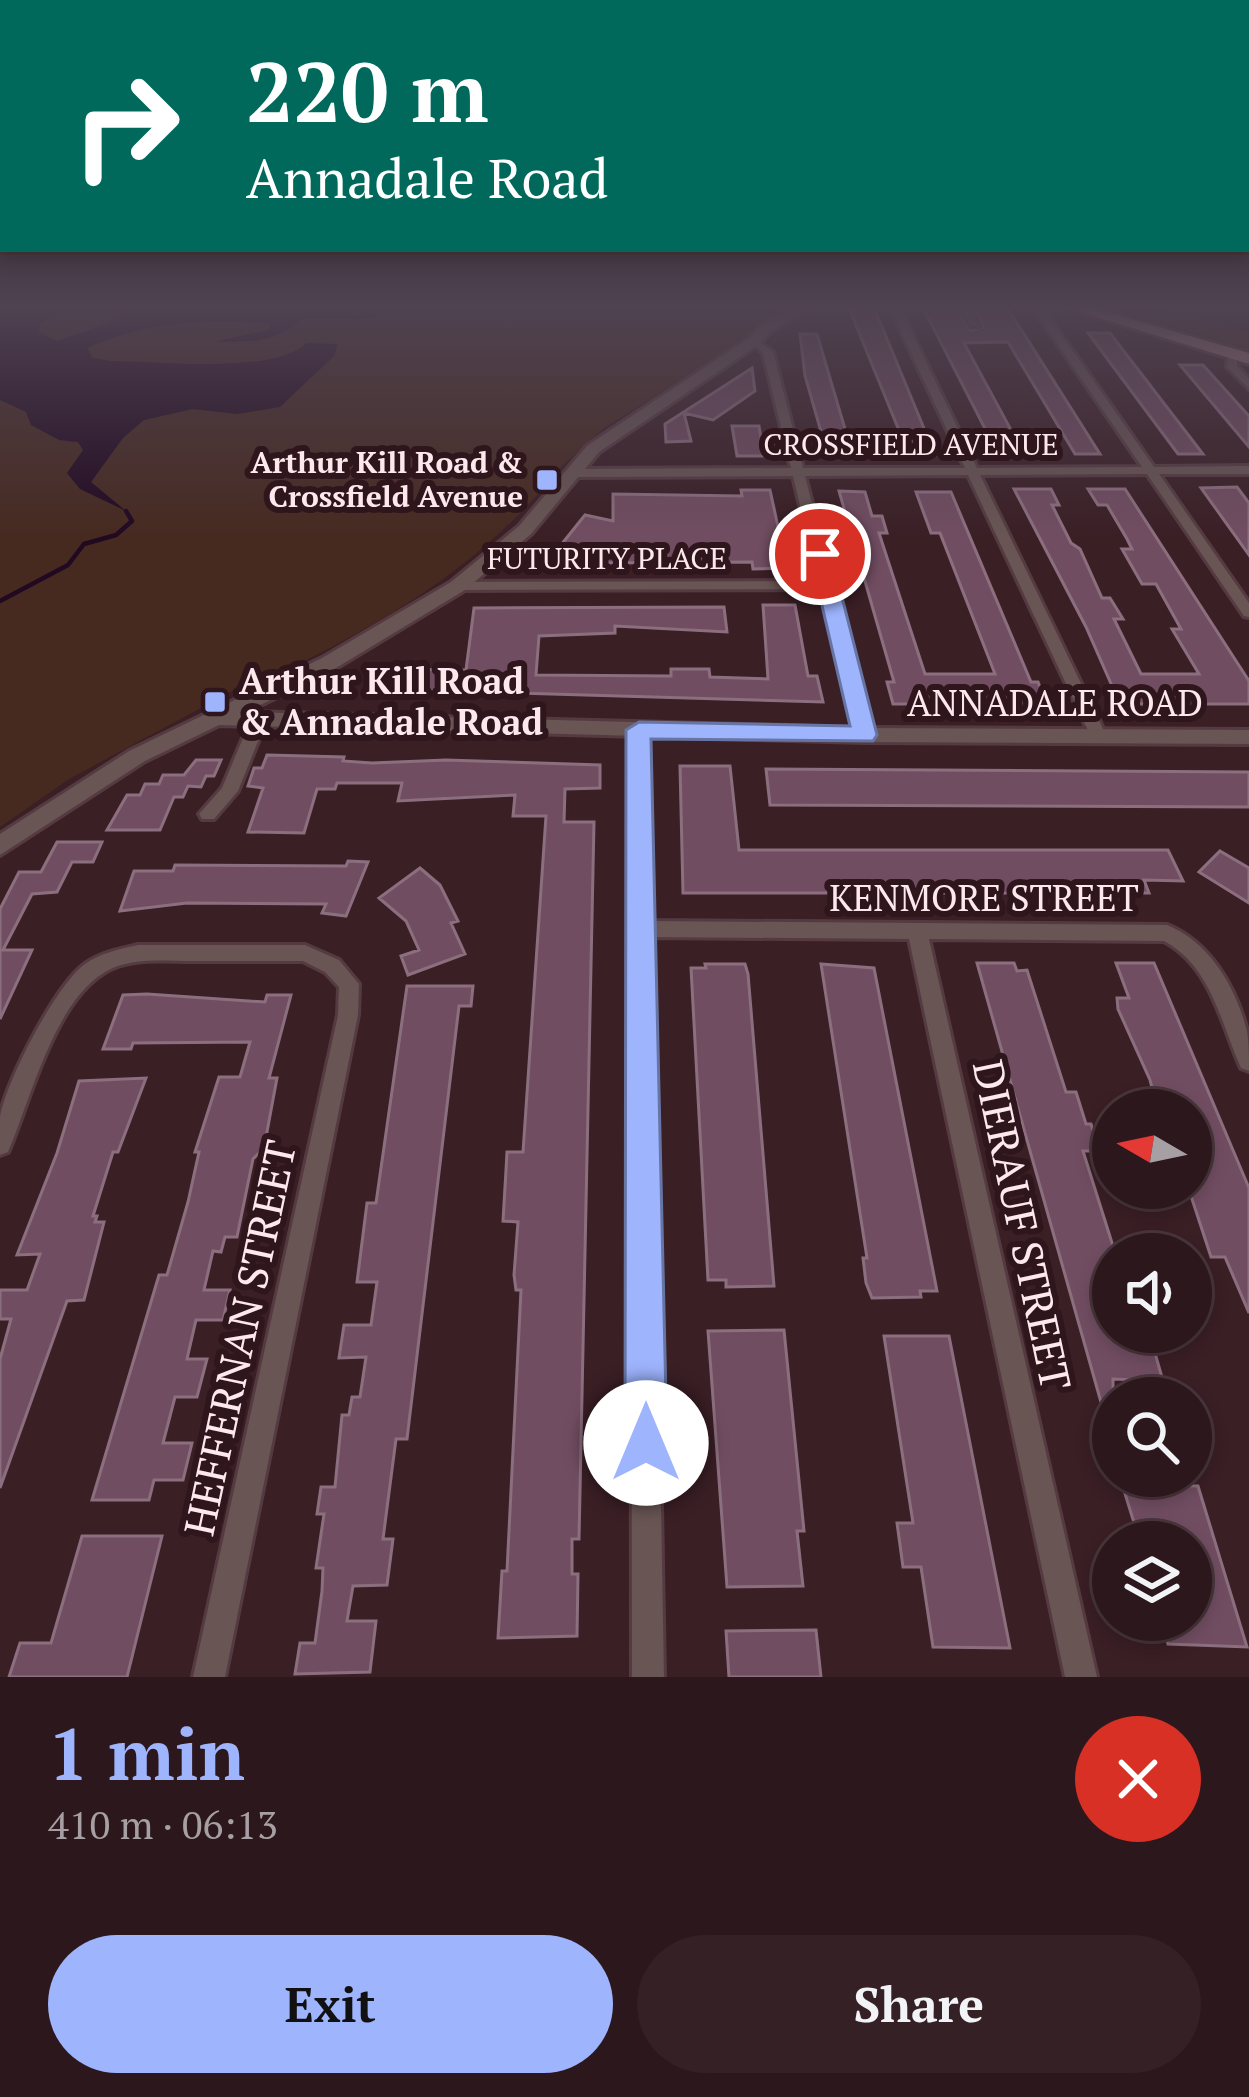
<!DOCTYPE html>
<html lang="en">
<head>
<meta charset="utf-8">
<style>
  body { margin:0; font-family:"PT Serif",serif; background:#342025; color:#f1f3f6; height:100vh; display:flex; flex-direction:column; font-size:45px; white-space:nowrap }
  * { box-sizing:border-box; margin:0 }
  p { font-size:39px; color:#a69fa3 }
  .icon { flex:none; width:66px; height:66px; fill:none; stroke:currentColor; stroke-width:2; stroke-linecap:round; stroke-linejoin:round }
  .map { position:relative; height:1677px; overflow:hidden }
  .side { display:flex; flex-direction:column; background:#2c171c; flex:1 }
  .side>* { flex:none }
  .hud { position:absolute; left:0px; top:0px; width:1251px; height:252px; box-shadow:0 6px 18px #0003,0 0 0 3px #48363b; background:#00695c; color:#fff; overflow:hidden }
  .needle { width:78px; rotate:279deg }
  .fabs { position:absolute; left:1092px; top:1089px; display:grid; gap:24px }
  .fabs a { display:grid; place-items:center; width:120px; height:120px; border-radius:50%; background:#2c171c; box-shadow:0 6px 18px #0003,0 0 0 3px #48363b; font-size:60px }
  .pin { position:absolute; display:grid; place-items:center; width:102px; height:102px; color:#fff; margin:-51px; border:6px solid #fff; border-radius:50%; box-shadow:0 3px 12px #0007 }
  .me { position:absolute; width:132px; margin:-66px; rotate:0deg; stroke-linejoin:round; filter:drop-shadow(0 0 9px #0008) }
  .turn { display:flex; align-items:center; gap:42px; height:252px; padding:0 48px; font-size:54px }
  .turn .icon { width:156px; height:156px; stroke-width:2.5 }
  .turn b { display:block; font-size:84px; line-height:102px }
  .round { display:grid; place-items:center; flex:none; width:126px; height:126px; border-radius:63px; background:#342025 }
  .overview { display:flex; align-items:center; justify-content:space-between; height:204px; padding:0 48px }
  h1 { font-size:72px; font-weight:700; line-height:90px; color:#9eb4fd }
  .cta { display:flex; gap:24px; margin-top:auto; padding:24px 48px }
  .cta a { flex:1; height:138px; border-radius:72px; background:#9eb4fd; color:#111; font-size:48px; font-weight:700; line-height:138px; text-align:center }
  .cta a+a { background:#342025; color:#f1f3f6 }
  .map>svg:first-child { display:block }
  .green { fill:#462a20 }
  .water { fill:#210921 }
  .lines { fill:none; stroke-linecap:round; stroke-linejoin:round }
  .stream { stroke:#210921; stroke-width:4.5 }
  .building { fill:#714d61; stroke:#8c6f7f; stroke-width:3 }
  .minor-casing { stroke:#553b41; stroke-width:6 }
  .tertiary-casing { stroke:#553b41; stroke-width:6 }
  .primary-casing { stroke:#553b41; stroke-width:6 }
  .minor { fill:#685554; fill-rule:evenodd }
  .tertiary { fill:#685554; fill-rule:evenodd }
  .primary { fill:#a7807e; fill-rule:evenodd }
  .route { fill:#9eb4fd; stroke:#6775a4; stroke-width:3 }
  .poi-dot { fill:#9eb4fd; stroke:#2f151c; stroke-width:4.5 }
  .labels { text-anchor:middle; stroke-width:12; stroke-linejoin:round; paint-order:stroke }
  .far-street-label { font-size:30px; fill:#fde9ed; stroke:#2f151c }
  .far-poi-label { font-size:30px; font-weight:bold; fill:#fde9ed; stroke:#2f151c; text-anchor:end }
  .poi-label { font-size:36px; font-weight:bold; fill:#fde9ed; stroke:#2f151c; text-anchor:start }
  .street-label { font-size:36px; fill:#fde9ed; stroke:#2f151c }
  .near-street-label { font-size:42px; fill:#fde9ed; stroke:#2f151c }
</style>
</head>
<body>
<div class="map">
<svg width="1249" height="1677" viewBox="0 0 1249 1677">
  <rect width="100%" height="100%" fill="#3a1f25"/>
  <!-- green -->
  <path class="green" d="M 0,304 L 801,304 L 604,428 L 539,487 L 542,489 C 464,580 362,634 256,685 L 251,681 L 69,779 L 0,827 Z
    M 1098,304 L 1146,304 L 1249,333 L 1249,350 Z"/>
  <!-- water -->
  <path class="water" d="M 0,304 L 81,304 L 40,323 L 39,332 L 57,341 L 105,324 L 142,304 L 508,304 L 360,319 L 302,318 C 276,345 249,341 214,342 L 271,329 L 270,324 C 205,318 147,322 87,348 L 93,358 L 110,361 C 158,361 273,375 307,343 L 338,344 L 334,356 L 280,407 L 237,414 L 193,409 L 144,420 L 123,438 L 91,482 L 126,511 L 80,489 L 67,473 L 83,450 L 78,442 L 59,440 L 31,425 L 26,412 L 0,400 Z"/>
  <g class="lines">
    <!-- stream -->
    <path class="stream" d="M 0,601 L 68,565 L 84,544 L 116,535 L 132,521 L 126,511"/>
  </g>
  <!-- building -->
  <path class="building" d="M 921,304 L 954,304 L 971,331 L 983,327 L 973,304 L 1005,304 L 1100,454 L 1075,454 L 1008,342 L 964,343 L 1024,454 L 998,454 Z
    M 854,305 L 873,305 L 935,455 L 909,455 L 849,308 Z
    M 1088,333 L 1110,333 L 1203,454 L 1178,454 Z
    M 800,334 L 817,334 L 853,456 L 828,456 L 805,376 Z
    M 1180,365 L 1203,365 L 1249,416 L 1249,447 Z
    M 752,368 L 755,391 L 713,420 L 684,413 L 691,441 L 666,442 L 665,424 Z
    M 732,426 L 759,426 L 764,456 L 737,456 Z
    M 1237,487 L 1249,503 L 1249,555 L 1201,488 Z
    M 1014,489 L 1051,489 L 1059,505 L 1052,505 L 1071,543 L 1080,549 L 1102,598 L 1110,598 L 1123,619 L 1114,619 L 1141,674 L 1199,674 L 1172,629 L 1181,629 L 1156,584 L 1142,584 L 1122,549 L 1132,549 L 1127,539 L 1107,505 L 1098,505 L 1088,489 L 1125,489 L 1249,681 L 1249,704 L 1120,704 L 1086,627 Z
    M 741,490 L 770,490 L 787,568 L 753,569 L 752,562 L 602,563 L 602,570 L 551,570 L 552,556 L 585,515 L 613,521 L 613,494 L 742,496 Z
    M 839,491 L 865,492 L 872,516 L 882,516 L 887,533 L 879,533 L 925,674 L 995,674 L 940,533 L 931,533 L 916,492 L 951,492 L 1031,682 L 1038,682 L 1047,704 L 893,704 L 887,682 L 894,682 Z
    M 763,605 L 795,605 L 808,676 L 817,676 L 823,702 L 383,689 L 388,669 L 466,670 L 474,608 L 724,607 L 727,632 L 615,626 L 615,633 L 539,636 L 536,675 L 671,676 L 671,669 L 709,669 L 710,677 L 768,679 Z
    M 267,755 L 344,757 L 343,761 L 372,763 L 446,760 L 600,765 L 600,788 L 565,789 L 564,822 L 594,822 L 579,1539 L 572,1539 L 572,1574 L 578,1574 L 577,1636 L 498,1638 L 502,1571 L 507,1571 L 521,1290 L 516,1290 L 514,1275 L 518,1222 L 503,1221 L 506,1170 L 507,1152 L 523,1152 L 546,816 L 513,816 L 515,795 L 398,801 L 402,783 L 337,783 L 335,789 L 317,789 L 304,833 L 248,832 L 263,788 L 248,786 L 254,768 L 262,768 Z
    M 196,760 L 221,760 L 214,776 L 206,776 L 201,787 L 188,786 L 183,797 L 174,797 L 160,830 L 107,830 L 127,795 L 140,795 L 145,784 L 159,784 L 163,775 L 184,775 Z
    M 680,766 L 730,766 L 739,850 L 1168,850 L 1183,881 L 1144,880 L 1149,893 L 683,893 Z
    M 766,769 L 1249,772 L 1249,807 L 770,805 Z
    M 57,842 L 102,842 L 93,862 L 72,862 L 57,892 L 32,894 L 3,950 L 32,950 L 0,1019 L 0,909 L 19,872 L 41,872 Z
    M 1220,851 L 1249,868 L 1249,903 L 1199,872 Z
    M 348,861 L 368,862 L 346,916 L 322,913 L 326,904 L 187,903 L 120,911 L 134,871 L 173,871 L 175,865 L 346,866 Z
    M 420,868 L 440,885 L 458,921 L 451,923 L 465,954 L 408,975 L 401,956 L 419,950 L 406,921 L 379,898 Z
    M 977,963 L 1014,963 L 1017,971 L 1027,970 L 1066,1092 L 1076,1092 L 1086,1124 L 1091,1124 L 1099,1151 L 1083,1151 L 1113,1246 L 1113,1332 L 1149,1332 L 1163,1381 L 1113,1379 L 1113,1420 L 1106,1420 Z
    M 1116,963 L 1154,963 L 1249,1188 L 1249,1313 L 1225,1257 L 1211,1257 L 1191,1196 L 1191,1108 L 1157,1109 L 1150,1080 L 1118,1009 L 1117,998 L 1129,998 Z
    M 705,964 L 745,964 L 748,974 L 774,1286 L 726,1287 L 726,1280 L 708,1280 L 691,968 L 706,968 Z
    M 821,964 L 874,968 L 937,1291 L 920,1291 L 921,1297 L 872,1298 L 866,1283 L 863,1258 L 867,1258 Z
    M 407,986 L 473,986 L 471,1006 L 459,1006 L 407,1439 L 396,1439 L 383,1539 L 393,1539 L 387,1585 L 353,1586 L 347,1621 L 376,1621 L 370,1672 L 295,1674 L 300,1643 L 315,1643 L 322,1591 L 323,1568 L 316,1568 L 324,1514 L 317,1514 L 321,1487 L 335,1487 L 342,1415 L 349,1415 L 352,1397 L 360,1397 L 366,1357 L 339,1358 L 344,1325 L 371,1325 L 377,1282 L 357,1282 L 367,1203 L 376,1203 Z
    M 147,994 L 265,1002 L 267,995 L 291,995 L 269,1078 L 277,1078 L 264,1148 L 253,1159 L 237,1237 L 225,1237 L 221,1252 L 213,1251 L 204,1290 L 230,1290 L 223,1320 L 196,1320 L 187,1359 L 207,1359 L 197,1397 L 175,1397 L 163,1443 L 192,1443 L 183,1480 L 154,1480 L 149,1500 L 92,1500 L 159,1275 L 167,1275 L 188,1202 L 199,1152 L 195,1152 L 219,1077 L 240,1077 L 250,1042 L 133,1043 L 131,1049 L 103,1049 L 123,995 Z
    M 146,1078 L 118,1152 L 113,1152 L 93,1216 L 97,1216 L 95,1222 L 104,1222 L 84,1300 L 67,1301 L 0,1488 L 0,1359 L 11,1319 L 0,1319 L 0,1290 L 27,1290 L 40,1254 L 17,1255 L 57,1153 L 79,1081 Z
    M 784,1330 L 804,1531 L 797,1531 L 803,1586 L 727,1587 L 708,1331 Z
    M 884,1336 L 949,1336 L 1010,1648 L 933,1647 L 921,1567 L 903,1567 L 897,1523 L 913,1523 Z
    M 1122,1484 L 1198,1486 L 1247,1647 L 1168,1644 L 1161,1620 L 1191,1620 L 1191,1542 L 1140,1542 Z
    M 82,1536 L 162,1536 L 127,1677 L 9,1677 L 20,1643 L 51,1643 Z
    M 816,1630 L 821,1677 L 729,1677 L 726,1631 Z"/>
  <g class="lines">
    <defs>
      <path id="minor" d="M 888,304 L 898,304 L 977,468 L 1142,467 L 1030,304 L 1040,304 L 1154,467 L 1249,466 L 1249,474 L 1159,474 L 1249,603 L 1249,617 L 1244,616 L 1147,474 L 980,475 L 1107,737 L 1105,741 L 1093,741 L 1091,737 L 968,475 L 805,476 L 872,735 L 864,741 L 856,735 L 820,589 L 458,590 L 451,586 L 458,582 L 818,581 L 793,476 L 573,477 L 567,473 L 573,469 L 791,468 L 763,353 L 749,341 L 754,338 L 773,352 L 803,468 L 965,468 Z
        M 958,304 L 968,304 L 979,326 L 971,326 Z
        M 1228,352 L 1237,354 L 1237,366 L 1249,379 L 1249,389 L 1227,367 Z
        M 259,714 L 267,719 L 238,791 L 214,819 L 202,819 L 199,814 L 222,788 L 251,719 Z
        M 639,726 L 647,731 L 650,921 L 1167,925 C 1210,942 1236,988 1247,1031 C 1249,1043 1249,1058 1249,1071 L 1241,1068 C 1221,1023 1211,966 1164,941 L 929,939 L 1097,1677 L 1065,1677 L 909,939 L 651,937 L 664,1677 L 632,1677 L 631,731 Z
        M 138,945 L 305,945 L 339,960 L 359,984 L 358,1015 L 225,1677 L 193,1677 L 338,1015 L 339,987 L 325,972 L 303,961 C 266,961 229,961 192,961 C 168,961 142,958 118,966 C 57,987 32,1097 8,1152 L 0,1155 C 0,1143 0,1129 0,1117 C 6,1081 56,985 85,964 C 100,953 120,949 138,945 Z"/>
      <path id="tertiary" d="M 803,304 L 818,304 L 770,332 L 759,344 L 599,452 L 531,534 L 465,590 L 336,668 L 246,712 L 864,728 L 1249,730 L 1249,744 L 864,742 L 219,725 L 145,761 L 0,855 L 0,834 L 129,751 L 322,658 L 451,582 L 519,526 L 587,446 L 749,338 L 760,326 Z"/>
      <path id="primary" d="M 1054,304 L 1078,304 L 1249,353 L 1249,364 Z"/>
    </defs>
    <!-- minor casing -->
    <use href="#minor" class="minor-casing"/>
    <!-- tertiary casing -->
    <use href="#tertiary" class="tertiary-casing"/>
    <!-- primary casing -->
    <use href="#primary" class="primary-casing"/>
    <!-- minor -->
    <use href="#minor" class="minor"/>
    <!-- tertiary -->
    <use href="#tertiary" class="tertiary"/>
    <!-- primary -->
    <use href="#primary" class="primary"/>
  </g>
  <!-- sky -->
  <linearGradient id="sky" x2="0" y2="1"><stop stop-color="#201114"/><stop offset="0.57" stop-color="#4f4251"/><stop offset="1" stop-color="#4f4251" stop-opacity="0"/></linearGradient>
  <rect width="1249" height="538" fill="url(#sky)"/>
  <!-- route -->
  <path class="route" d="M 820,547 L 831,554 L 877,735 L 873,741 L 651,739 L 667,1443 L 661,1458 L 646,1464 L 631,1458 L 625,1443 L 626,730 L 639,722 L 850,726 L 810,554 Z"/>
  <!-- markers -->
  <g class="poi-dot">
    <rect x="535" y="468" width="24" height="24" rx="6"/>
    <rect x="203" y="690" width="24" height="24" rx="6"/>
  </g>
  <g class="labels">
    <!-- far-street labels -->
    <g class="far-street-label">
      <text x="911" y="455">CROSSFIELD AVENUE</text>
      <text x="607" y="569">FUTURITY PLACE</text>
    </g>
    <!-- far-poi labels -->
    <g class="far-poi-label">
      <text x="523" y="473">Arthur Kill Road &amp;<tspan x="523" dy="34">Crossfield Avenue</tspan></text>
    </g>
    <!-- poi labels -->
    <g class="poi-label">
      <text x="239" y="694">Arthur Kill Road<tspan x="239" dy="41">&amp; Annadale Road</tspan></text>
    </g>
    <!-- street labels -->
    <g class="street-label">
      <text x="1055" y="716">ANNADALE ROAD</text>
      <text x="984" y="911">KENMORE STREET</text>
    </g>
    <!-- near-street labels -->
    <g class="near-street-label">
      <text transform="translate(1022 1225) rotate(78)" y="15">DIERAUF STREET</text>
      <text transform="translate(240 1338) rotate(-78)" y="15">HEFFERNAN STREET</text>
    </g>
  </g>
</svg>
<div class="fabs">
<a><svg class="needle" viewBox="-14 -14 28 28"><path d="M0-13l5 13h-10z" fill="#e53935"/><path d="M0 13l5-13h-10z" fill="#a69fa3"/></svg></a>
<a><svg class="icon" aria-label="sound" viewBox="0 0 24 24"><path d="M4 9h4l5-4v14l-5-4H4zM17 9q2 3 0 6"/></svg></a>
<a><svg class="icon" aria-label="search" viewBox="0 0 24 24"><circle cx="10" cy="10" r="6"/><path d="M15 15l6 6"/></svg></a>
<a><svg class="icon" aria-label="layers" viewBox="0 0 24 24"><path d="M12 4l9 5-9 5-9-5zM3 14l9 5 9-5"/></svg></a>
</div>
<div class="pin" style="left:820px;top:554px;background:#d93025"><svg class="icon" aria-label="arrive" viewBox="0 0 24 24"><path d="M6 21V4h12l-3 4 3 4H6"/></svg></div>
<svg class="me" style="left:646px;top:1443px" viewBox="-20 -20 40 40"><circle r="19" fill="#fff"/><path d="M0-13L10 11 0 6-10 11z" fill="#9eb4fd"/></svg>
<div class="hud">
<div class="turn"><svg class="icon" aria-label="right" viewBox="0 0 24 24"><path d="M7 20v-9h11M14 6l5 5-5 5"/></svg><div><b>220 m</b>Annadale Road</div></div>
</div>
</div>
<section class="side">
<div class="overview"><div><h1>1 min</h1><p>410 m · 06:13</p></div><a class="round" style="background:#d93025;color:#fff"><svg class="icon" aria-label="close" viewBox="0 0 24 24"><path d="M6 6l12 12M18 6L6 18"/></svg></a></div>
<div class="cta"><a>Exit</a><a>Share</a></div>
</section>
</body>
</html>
